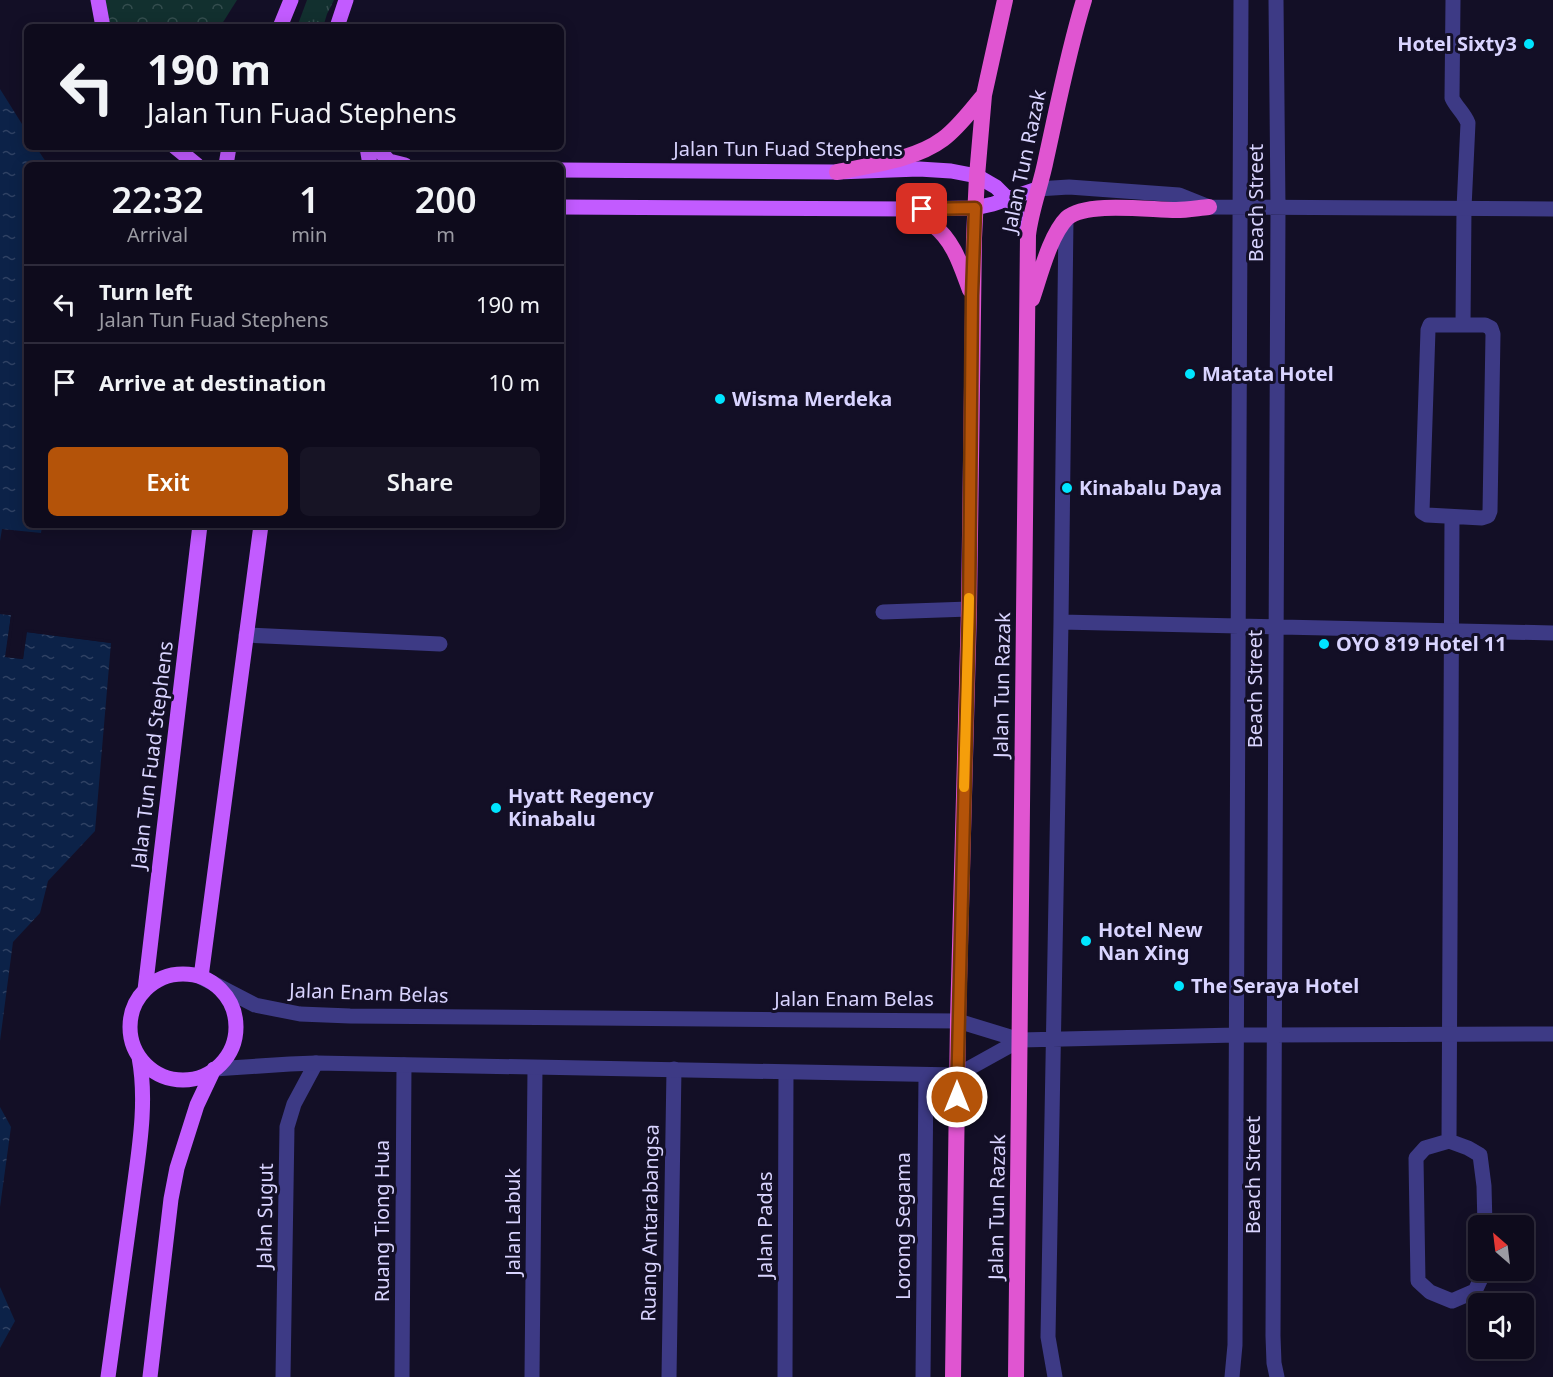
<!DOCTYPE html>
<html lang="en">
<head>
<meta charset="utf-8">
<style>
  body { margin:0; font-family:"Noto Sans",sans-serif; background:#171425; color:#f1f3f6; height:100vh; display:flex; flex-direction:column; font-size:22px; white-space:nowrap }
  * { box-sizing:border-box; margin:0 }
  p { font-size:20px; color:#9b9ba3 }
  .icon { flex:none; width:33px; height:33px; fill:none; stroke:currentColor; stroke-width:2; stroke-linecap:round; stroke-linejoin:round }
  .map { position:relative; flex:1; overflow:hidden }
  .details { position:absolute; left:24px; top:162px; width:540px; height:366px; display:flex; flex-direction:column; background:#0e0b1c; border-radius:9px; box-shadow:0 3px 15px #0003,0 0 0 2px #2e2b3b }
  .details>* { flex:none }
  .hud { position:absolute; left:24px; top:24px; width:540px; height:126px; border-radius:9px; box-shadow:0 3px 15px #0003,0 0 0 2px #2e2b3b; background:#0e0b1c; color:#f1f3f6; overflow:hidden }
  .needle { width:39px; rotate:332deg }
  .controls { position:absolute; left:1468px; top:1215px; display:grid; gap:12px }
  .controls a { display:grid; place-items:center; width:66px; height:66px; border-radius:9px; background:#0e0b1c; box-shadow:0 3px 15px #0003,0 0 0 2px #2e2b3b; font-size:30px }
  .pin { position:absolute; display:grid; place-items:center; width:51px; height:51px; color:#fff; margin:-26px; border-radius:12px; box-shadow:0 3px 9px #0006 }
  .me { position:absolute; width:66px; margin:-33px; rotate:0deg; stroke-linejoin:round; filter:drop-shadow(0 0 4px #0008) }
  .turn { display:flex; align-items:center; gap:21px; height:126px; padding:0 24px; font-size:27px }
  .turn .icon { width:78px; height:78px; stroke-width:2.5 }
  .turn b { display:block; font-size:42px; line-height:51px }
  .eta { display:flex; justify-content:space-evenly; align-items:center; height:102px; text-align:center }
  .eta b { font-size:36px; font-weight:600; line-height:42px }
  .button { display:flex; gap:12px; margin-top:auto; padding:12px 24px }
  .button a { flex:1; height:69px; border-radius:9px; background:#b45309; color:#fff; font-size:24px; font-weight:600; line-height:69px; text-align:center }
  .button a+a { background:#171425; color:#f1f3f6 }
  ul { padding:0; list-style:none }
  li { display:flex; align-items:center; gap:18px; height:78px; padding:0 24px; border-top:2px solid #2e2b3b }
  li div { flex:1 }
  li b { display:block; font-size:22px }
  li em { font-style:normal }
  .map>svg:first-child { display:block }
  .grass { fill:url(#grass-tufts) }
  .park { fill:url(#park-crowns) }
  .water { fill:url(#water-ripples) }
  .pier { fill:#130f26 }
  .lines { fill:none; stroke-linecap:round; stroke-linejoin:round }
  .service { stroke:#3d3a85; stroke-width:15 }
  .pedestrian { stroke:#3d3a85; stroke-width:15 }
  .minor { stroke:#3d3a85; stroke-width:15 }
  .tertiary { stroke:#3d3a85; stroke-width:15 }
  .primary { stroke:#c25bff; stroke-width:15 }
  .trunk { stroke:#e055d1; stroke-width:16 }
  .route-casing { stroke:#753606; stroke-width:15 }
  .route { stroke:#b45309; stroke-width:10 }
  .slow { stroke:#f59e0b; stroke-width:10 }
  .poi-dot { fill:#00e5ff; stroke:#130f26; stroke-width:2 }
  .labels { text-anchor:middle; stroke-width:6; stroke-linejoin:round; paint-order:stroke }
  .poi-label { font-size:20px; font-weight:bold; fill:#d9d4ff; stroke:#130f26; text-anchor:start }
  .street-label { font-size:20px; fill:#d9d4ff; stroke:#130f26 }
</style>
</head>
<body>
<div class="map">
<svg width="1553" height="1377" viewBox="0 0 1553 1377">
  <defs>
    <pattern id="grass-tufts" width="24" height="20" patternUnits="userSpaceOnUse" patternTransform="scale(1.5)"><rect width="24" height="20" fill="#12302f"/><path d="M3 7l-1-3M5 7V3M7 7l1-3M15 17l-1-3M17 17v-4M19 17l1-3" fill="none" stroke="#344d4e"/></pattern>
    <pattern id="park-crowns" width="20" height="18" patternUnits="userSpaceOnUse" patternTransform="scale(1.5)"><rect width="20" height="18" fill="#12302f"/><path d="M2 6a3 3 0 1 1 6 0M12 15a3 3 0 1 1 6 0" fill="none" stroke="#344d4e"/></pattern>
    <pattern id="water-ripples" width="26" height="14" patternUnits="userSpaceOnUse" patternTransform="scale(1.5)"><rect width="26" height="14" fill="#0c2248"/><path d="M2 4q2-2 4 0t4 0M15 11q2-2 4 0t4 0" fill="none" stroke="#2f4163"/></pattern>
  </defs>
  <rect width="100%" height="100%" fill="#130f26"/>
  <!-- grass -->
  <path class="grass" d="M 307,0 L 334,0 L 327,14 L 323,27 L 297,27 Z"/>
  <!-- park -->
  <path class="park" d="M 105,0 L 237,0 L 220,27 L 106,27 Z"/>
  <!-- water -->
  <path class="water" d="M 0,89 L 27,132 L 27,147 L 36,147 L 48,165 L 27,165 L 27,525 L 42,525 L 41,533 L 2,529 L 0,541 Z
    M 0,614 L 11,615 L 6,657 L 23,659 L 26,632 L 111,643 L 95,831 L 48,881 L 40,913 L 13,942 L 0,1041 Z
    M 0,1107 L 11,1127 L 0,1207 Z
    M 0,1287 L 15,1321 L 0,1348 Z"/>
  <!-- pier -->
  <path class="pier" d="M 0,611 L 12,612 L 14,615 L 9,654 L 20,656 L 23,632 L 26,629 L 111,640 L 111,643 L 27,632 L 23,659 L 5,657 L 11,615 L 0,614 Z"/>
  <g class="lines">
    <!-- service -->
    <path class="service" d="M 1453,0 L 1452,98 C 1456,107 1464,113 1468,123 L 1464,208 L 1463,325
      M 1430,325 L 1485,325 L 1491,328 L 1493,334 L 1490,511 L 1488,516 L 1482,518 L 1427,515 L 1422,512 L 1428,330 Z
      M 1449,1141 L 1452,517
      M 1485,1270 L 1475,1291 L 1452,1301 L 1430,1292 L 1418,1281 L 1416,1158 L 1425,1148 L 1449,1141 L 1468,1148 L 1480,1155 L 1484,1186 L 1485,1226"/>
    <!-- pedestrian -->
    <path class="pedestrian" d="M 402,1377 L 404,1065
      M 669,1377 L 674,1069"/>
    <!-- minor -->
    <path class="minor" d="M 1276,0 L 1278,208 L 1273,1336 L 1274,1363 L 1277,1377
      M 1037,189 L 1069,187 L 1179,195 L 1209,207 L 1553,209
      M 883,612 L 969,609
      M 1061,622 L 1553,633
      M 246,635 L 440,644
      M 1020,1040 L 1236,1035 L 1553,1034
      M 283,1377 L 287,1127 L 294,1104 L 316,1063
      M 532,1377 L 535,1068
      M 785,1377 L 786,1073
      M 923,1377 L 926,1076
      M 1055,1377 L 1048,1337 L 1061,622 L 1066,219
      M 1232,1377 L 1235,1345 L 1241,0"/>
    <!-- tertiary -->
    <path class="tertiary" d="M 201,977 L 255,1005 L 300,1014 L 350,1016 L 958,1021 L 1020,1040
      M 214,1069 L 290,1064 L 316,1063 L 957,1075 L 1020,1040"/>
    <!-- primary -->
    <path class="primary" d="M 98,0 L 103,27
      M 280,27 L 291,0
      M 337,27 L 346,0
      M 175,147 L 197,165
      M 367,147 L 370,165
      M 376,147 L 389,161 L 405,165
      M 226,165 L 229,147
      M 561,170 L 837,172 L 919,169 L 951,171 L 977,176 L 996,187 L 1008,199 L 1028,235
      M 561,207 L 910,209 L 975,208 L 993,204 L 1037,189
      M130 1027a53 53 0 1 1 106 0a53 53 0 1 1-106 0Z
      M 201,977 L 261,525
      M 145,990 L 200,525
      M 108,1377 C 116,1319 124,1261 132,1203 C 138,1155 148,1105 139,1057
      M 150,1377 L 171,1199 L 177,1168 L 197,1105 L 214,1069"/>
    <!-- trunk -->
    <path class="trunk" d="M 837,172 C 870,165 915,160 943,139 C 959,127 971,110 984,95
      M 910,209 C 918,214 926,219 933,225 C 954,241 961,266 970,290
      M 1032,299 C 1040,276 1050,235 1067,218 C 1086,201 1150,210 1176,210 C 1187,210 1198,208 1209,207
      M 953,1377 L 958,1021 L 969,609 L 974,238 L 977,176 L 984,95 L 1005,0
      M 1016,1377 L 1028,235 C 1031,209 1041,185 1046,159 C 1058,105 1068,52 1084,0"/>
  </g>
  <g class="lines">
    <defs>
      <path id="route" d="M 922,209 L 975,208 L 972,296 L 969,609 L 957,1097"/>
    </defs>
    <!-- route casing -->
    <use href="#route" class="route-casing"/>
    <!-- route -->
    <use href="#route" class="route"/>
    <!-- slow -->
    <path class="slow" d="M 964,787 L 969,598"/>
  </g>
  <!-- markers -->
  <g class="poi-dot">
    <circle cx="1529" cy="44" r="6"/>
    <circle cx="1190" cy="374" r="6"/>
    <circle cx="720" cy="399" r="6"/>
    <circle cx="1067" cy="488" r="6"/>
    <circle cx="1324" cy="644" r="6"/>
    <circle cx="496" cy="808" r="6"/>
    <circle cx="1086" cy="941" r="6"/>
    <circle cx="1179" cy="986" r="6"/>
  </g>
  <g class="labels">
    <!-- poi labels -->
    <g class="poi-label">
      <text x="1517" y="51" text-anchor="end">Hotel Sixty3</text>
      <text x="1202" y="381">Matata Hotel</text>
      <text x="732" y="406">Wisma Merdeka</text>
      <text x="1079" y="495">Kinabalu Daya</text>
      <text x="1336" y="651">OYO 819 Hotel 11</text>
      <text x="508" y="803">Hyatt Regency<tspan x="508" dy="23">Kinabalu</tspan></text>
      <text x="1098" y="937">Hotel New<tspan x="1098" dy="23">Nan Xing</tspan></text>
      <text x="1191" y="993">The Seraya Hotel</text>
    </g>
    <!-- street labels -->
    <g class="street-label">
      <text x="788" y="156">Jalan Tun Fuad Stephens</text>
      <text transform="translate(1024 161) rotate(-78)" y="7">Jalan Tun Razak</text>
      <text transform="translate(1256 203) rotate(-90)" y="7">Beach Street</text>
      <text transform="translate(1002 685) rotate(-89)" y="7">Jalan Tun Razak</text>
      <text transform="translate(1255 689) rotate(-90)" y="7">Beach Street</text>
      <text transform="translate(152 755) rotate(-83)" y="7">Jalan Tun Fuad Stephens</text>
      <text transform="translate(369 993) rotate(2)" y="7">Jalan Enam Belas</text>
      <text x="854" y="1006">Jalan Enam Belas</text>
      <text transform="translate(1253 1175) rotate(-90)" y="7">Beach Street</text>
      <text transform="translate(997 1207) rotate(-89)" y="7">Jalan Tun Razak</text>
      <text transform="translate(265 1216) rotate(-89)" y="7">Jalan Sugut</text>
      <text transform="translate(382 1221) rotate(-90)" y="7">Ruang Tiong Hua</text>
      <text transform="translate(513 1222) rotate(-90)" y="7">Jalan Labuk</text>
      <text transform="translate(650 1223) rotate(-89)" y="7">Ruang Antarabangsa</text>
      <text transform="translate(765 1225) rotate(-90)" y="7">Jalan Padas</text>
      <text transform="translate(903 1226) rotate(-90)" y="7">Lorong Segama</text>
    </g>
  </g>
</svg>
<div class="controls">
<a><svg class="needle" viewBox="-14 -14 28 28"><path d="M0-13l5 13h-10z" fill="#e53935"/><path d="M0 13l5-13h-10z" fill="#9b9ba3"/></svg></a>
<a><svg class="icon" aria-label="sound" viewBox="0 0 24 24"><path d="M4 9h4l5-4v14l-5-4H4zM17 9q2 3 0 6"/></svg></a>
</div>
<div class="pin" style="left:922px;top:209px;background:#d93025"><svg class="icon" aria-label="arrive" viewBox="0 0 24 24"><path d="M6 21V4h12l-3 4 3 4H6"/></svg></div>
<svg class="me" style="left:957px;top:1097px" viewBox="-20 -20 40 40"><circle r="17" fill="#b45309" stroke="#fff" stroke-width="3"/><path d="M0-11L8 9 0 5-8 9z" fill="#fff"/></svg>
<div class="hud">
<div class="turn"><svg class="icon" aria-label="left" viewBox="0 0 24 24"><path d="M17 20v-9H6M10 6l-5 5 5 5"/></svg><div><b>190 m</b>Jalan Tun Fuad Stephens</div></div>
</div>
<section class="details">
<div class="eta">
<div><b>22:32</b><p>Arrival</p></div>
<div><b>1</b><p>min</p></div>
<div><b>200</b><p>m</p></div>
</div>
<ul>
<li><svg class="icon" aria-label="left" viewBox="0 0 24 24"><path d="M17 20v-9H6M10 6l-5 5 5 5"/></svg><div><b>Turn left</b><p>Jalan Tun Fuad Stephens</p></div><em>190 m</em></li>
<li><svg class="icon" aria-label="arrive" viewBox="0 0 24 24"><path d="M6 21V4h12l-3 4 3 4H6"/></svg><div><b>Arrive at destination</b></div><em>10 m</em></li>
</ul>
<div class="button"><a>Exit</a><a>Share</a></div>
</section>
</div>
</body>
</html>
